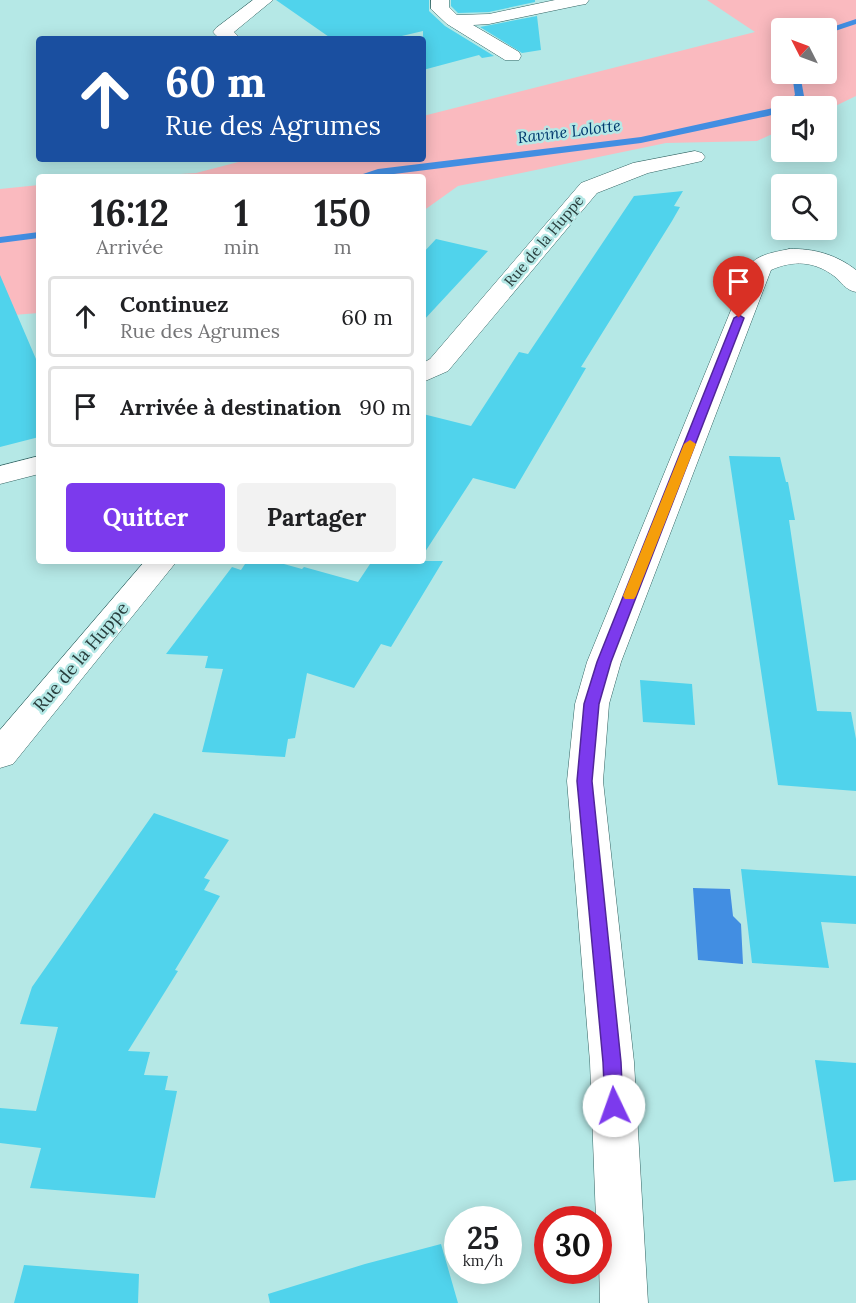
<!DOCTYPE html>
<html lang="fr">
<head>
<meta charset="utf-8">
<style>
  body { margin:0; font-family:Lora,serif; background:#f2f2f2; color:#202124; height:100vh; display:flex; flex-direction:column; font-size:22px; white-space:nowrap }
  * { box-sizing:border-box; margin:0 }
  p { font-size:20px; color:#757577 }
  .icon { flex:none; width:33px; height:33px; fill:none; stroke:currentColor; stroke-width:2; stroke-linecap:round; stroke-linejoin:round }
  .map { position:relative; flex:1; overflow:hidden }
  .drawer { position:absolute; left:36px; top:174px; width:390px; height:390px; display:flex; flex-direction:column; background:#fff; border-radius:6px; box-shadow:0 3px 15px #0003 }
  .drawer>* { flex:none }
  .top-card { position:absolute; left:36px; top:36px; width:390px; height:126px; border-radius:6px; box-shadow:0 3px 15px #0003; background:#1a4fa0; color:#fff; overflow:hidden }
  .needle { width:39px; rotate:312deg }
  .tools { position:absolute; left:771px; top:18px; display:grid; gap:12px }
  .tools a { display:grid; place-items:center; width:66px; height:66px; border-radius:6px; background:#fff; box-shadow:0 3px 15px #0003; font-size:30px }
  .speed { position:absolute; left:444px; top:1206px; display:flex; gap:12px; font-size:30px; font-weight:700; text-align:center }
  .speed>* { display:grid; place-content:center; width:78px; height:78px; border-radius:50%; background:#fff; box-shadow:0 3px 15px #0003; line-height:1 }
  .speed small { font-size:15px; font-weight:400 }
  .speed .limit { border:9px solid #d22; background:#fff; color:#111 }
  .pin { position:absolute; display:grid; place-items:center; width:51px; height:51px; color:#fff; margin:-62px -26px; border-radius:50% 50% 50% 0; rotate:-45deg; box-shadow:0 0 6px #0007 }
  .pin .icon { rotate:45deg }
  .me { position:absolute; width:66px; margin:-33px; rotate:357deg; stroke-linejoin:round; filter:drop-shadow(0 0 4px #0008) }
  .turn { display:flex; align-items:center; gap:21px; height:126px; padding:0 30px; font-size:27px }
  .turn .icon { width:78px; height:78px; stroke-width:2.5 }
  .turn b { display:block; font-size:42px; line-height:51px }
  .eta { display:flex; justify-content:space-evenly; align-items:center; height:102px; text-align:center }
  .eta b { font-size:36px; font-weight:700; line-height:42px }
  .primary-button { display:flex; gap:12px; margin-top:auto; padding:12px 30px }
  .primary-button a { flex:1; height:69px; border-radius:6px; background:#7c3aed; color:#fff; font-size:24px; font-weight:700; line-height:69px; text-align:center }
  .primary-button a+a { background:#f2f2f2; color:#202124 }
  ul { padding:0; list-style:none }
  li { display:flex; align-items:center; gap:18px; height:81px; margin:0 12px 9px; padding:0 18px; border:3px solid #e0e0e0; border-radius:6px }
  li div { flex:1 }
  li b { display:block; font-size:22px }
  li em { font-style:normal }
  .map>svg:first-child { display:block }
  .green { fill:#fababf; fill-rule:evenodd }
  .water { fill:#428ee2 }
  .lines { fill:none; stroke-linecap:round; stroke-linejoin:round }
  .stream { fill:#428ee2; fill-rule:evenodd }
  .building { fill:#50d3ec }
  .street-casing { stroke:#346463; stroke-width:1 }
  .street { fill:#fff; fill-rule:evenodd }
  .route { fill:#7c3aed; stroke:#51269a; stroke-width:1.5 }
  .slow { fill:#f59e0b }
  .labels { text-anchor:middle; stroke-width:5; stroke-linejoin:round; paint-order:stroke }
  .far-street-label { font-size:15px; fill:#283d3c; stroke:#b5e8e6 }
  .far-water-label { font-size:16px; font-style:italic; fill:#00386d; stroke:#b5e8e6 }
  .street-label { font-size:18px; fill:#283d3c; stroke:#b5e8e6 }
</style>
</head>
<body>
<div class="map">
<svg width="856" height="1303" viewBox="0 0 856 1303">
  <rect width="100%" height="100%" fill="#b5e8e6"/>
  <!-- green -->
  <path class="green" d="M 707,0 L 856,0 L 856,96 L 827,110 L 826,106 L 782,106 L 781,130 L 757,141 L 666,143 L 458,186 L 423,211 L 423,177 L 132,177 L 196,173 L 250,159 L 423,159 L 423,116 L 755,32 ZM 782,28 L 826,28 L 826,74 L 782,74 Z
    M 39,185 L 39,313 L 0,316 L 0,189 Z"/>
  <!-- water -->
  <path class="water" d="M 693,888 L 730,889 L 733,916 L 741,924 L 743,964 L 698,960 Z"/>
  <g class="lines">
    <!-- stream -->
    <path class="stream" d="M 856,19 L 856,24 L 826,34 L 826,29 Z
      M 792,74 L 800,74 L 804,96 L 793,106 L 784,106 L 795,95 Z
      M 782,106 L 782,112 L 768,116 L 641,143 L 370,177 L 354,177 L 378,169 L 641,137 Z
      M 39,232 L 39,238 L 0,243 L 0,237 Z"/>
  </g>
  <!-- building -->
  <path class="building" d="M 276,0 L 429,0 L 429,11 L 445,26 L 494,56 L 482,58 L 479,55 L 423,70 L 423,31 L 389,39 L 332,39 Z
    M 451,0 L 535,0 L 535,2 L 489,12 L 458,13 L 451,6 Z
    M 537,16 L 541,50 L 522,53 L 480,27 Z
    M 683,191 L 674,206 L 680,207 L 672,221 L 581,367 L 586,368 L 515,489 L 473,478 L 423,555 L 423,414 L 471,426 L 519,352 L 528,354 L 634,196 Z
    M 436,239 L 488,251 L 423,321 L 423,253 Z
    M 0,275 L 39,366 L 39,437 L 0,447 Z
    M 729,456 L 780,457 L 786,482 L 788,482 L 795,520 L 789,520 L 817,711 L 851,712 L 856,739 L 856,791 L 778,785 Z
    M 247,561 L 273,561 L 302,569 L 304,567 L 358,582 L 372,561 L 443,561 L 391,647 L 381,644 L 354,688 L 307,673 L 295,738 L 288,739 L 285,757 L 202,752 L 223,669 L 205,668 L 208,656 L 166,654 L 232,567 L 241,570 Z
    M 640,680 L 692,684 L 695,725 L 643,722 Z
    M 154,813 L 229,840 L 204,878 L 210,880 L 204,890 L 220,896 L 175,970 L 178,971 L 128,1051 L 150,1052 L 144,1075 L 168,1076 L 165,1090 L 177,1091 L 155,1198 L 30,1188 L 41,1148 L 0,1143 L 0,1108 L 36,1111 L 58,1027 L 20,1024 L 32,987 Z
    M 741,869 L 856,876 L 856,924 L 821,922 L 829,968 L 752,963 Z
    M 815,1060 L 856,1063 L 856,1180 L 834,1182 Z
    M 441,1244 L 458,1303 L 270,1303 L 268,1294 L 365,1264 Z
    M 24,1265 L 139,1274 L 138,1303 L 14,1303 Z"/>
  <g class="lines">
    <defs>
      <path id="street" d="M 253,0 L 273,0 L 234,32 L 241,39 C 230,39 220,42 213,32 L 216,28 Z
        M 431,0 L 449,0 L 449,7 L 457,15 L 489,14 L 555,0 L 589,0 L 586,4 L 580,5 L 489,24 L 473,25 L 519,52 L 521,56 L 519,60 L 505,60 L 447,24 L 431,9 Z
        M 695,151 L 702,153 L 705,157 L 702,161 L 648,173 L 597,193 L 448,371 L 423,382 L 423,363 L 430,359 L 581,183 L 633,163 Z
        M 789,249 C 814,248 837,255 856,270 L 856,292 C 845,290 842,282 834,276 C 814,261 793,260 771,270 L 621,662 L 609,704 L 603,781 L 634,1062 L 648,1303 L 600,1303 L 598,1220 L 596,1220 L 590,1062 L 567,781 L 575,704 L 587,662 L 749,266 C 757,254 776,252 789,249 Z
        M 39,456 L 39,474 L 0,484 L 0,466 Z
        M 145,561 L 177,561 L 13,764 L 0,768 L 0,730 Z"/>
    </defs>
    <!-- street casing -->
    <use href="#street" class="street-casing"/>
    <!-- street -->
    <use href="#street" class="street"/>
  </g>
  <!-- route -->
  <path class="route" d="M 739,315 L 744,318 L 611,662 L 599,704 L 592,781 L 621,1062 L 623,1106 L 621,1112 L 614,1115 L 608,1112 L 605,1106 L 603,1062 L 577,781 L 584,704 L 597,662 L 734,318 Z"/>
  <!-- slow -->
  <path class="slow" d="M 690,440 L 696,444 L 636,596 L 634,599 L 625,599 L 623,596 L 684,444 Z"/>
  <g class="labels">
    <!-- far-street labels -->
    <g class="far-street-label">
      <text transform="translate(544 241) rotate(-50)" y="5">Rue de la Huppe</text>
    </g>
    <!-- far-water labels -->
    <g class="far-water-label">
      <text transform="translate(569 131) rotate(-7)" y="6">Ravine Lolotte</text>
    </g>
    <!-- street labels -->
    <g class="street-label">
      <text transform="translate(81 657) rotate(-50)" y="6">Rue de la Huppe</text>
    </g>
  </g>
</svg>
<div class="tools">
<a><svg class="needle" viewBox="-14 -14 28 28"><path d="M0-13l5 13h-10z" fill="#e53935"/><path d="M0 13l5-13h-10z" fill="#757577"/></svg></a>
<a><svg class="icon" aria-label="sound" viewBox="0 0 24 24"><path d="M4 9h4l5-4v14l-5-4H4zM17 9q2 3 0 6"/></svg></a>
<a><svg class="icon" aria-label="search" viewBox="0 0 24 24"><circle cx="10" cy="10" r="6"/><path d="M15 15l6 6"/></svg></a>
</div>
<div class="speed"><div>25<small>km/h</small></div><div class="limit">30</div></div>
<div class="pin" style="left:739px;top:318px;background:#d93025"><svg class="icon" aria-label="arrive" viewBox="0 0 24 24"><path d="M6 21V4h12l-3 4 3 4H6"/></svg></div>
<svg class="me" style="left:614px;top:1106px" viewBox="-20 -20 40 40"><circle r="19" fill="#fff"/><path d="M0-13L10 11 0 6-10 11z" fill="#7c3aed"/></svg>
<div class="top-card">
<div class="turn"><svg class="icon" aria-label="ahead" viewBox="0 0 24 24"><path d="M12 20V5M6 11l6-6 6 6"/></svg><div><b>60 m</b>Rue des Agrumes</div></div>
</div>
<section class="drawer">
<div class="eta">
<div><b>16:12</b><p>Arrivée</p></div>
<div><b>1</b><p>min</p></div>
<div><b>150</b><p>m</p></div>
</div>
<ul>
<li><svg class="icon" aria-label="ahead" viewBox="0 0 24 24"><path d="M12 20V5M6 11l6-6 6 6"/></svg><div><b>Continuez</b><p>Rue des Agrumes</p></div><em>60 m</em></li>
<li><svg class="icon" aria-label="arrive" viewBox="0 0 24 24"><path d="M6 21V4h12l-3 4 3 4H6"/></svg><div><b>Arrivée à destination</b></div><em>90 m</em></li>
</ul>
<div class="primary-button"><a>Quitter</a><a>Partager</a></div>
</section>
</div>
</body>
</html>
